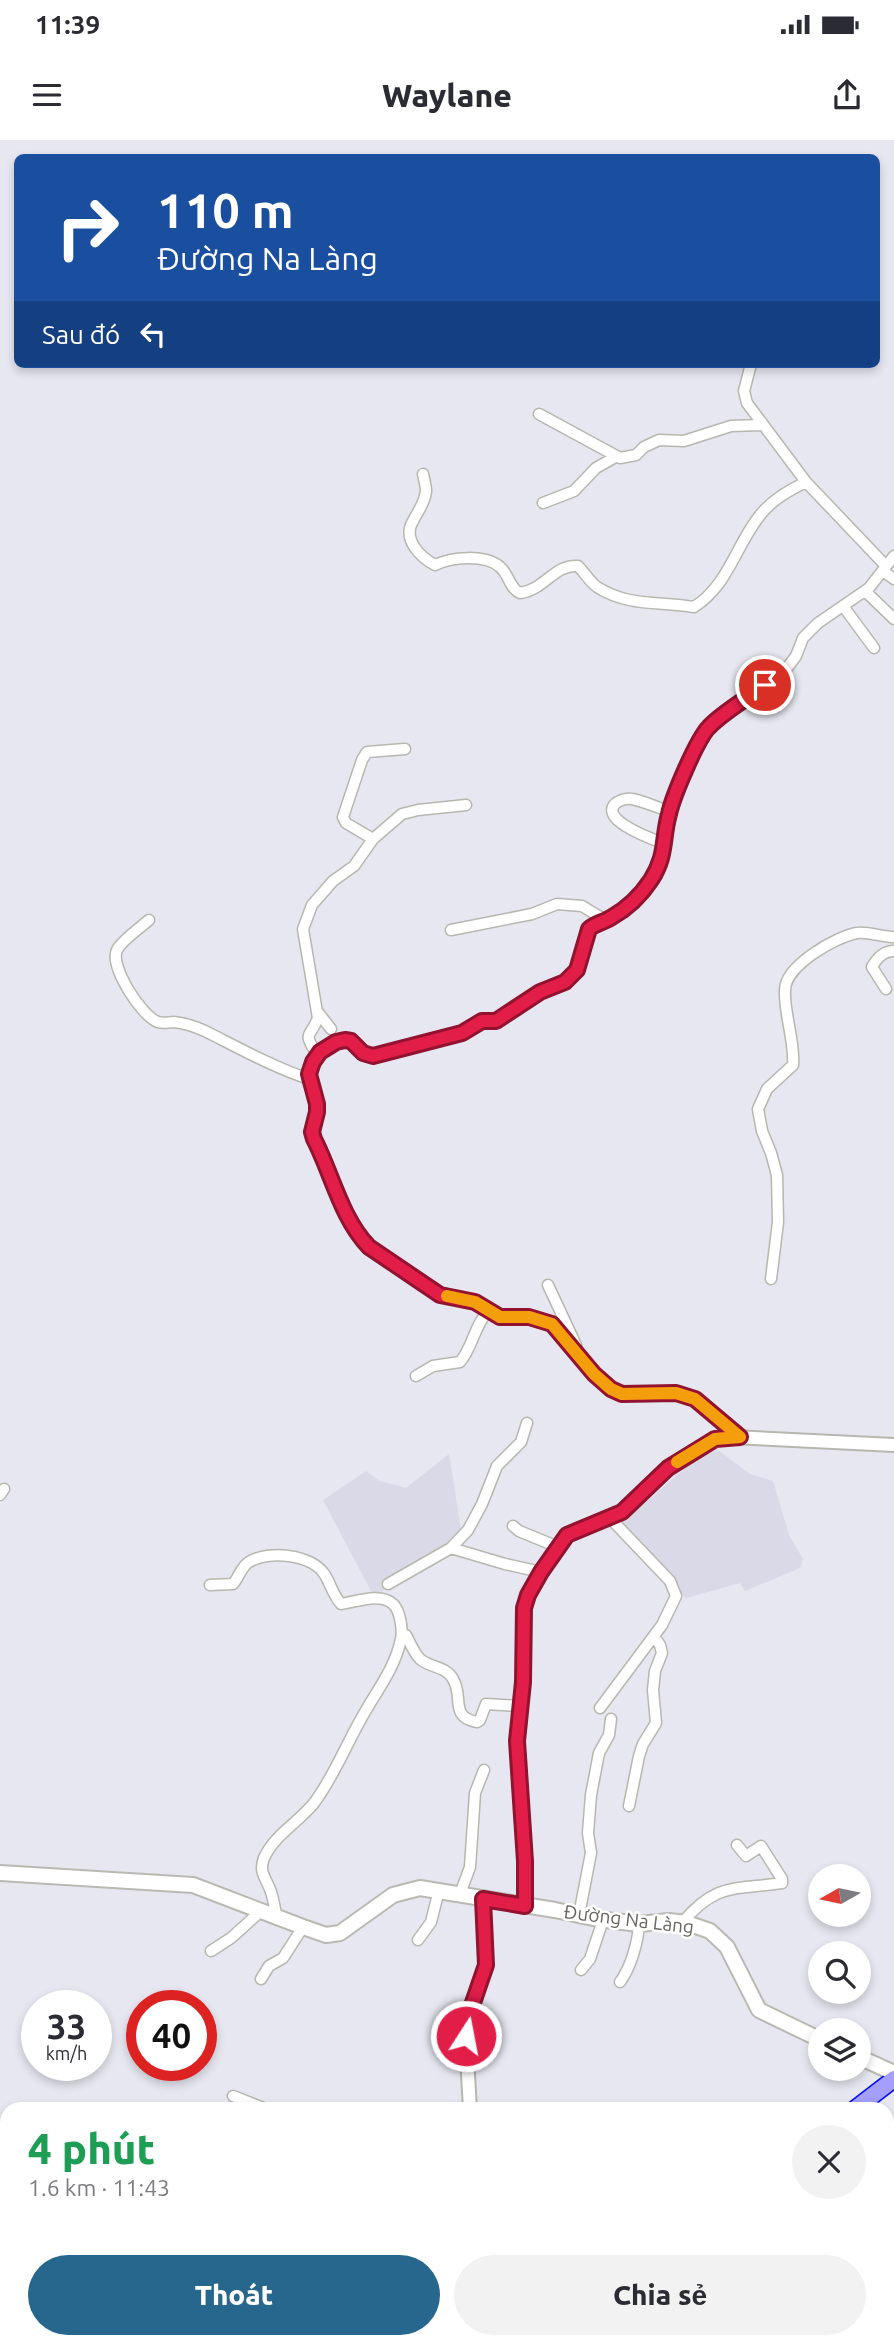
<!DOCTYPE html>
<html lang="vi">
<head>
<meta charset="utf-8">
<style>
  body { margin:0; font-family:Ubuntu,sans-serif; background:#f2f2f3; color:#2b2b33; height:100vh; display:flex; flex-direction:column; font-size:26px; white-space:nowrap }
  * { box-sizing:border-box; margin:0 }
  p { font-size:23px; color:#7c7c81 }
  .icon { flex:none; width:38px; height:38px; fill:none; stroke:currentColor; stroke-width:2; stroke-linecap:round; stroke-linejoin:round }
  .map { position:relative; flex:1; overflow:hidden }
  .details { position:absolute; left:0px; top:1962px; width:894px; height:247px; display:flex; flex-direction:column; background:#fff; border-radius:21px 21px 0 0; box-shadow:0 4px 10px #0003 }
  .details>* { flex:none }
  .banner { position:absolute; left:14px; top:14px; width:866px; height:214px; border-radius:10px; box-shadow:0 4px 10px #0003; background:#1a4fa0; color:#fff; overflow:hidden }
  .needle { width:46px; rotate:261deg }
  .fabs { position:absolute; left:808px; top:1724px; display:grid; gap:14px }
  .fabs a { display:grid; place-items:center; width:63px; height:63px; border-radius:50%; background:#fff; box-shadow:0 4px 10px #0003; font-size:35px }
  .speed { position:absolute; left:21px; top:1850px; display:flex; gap:14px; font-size:35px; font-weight:700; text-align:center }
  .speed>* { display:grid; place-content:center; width:91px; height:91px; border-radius:50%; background:#fff; box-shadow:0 4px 10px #0003; line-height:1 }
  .speed small { font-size:18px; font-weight:400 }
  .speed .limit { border:10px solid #d22; background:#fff; color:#111 }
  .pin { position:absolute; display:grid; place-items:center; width:60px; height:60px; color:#fff; margin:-30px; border:4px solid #fff; border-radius:50%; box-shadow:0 2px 7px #0007 }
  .me { position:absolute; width:77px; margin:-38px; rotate:11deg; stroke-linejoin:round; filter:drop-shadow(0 0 5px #0008) }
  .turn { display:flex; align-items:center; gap:24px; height:147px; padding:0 28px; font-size:32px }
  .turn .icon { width:91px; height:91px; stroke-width:2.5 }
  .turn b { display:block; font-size:49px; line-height:60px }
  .then { display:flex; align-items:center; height:66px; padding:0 28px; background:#0003; gap:14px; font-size:26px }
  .round { display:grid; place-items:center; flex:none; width:74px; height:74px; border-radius:37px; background:#f2f2f3 }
  .headline { display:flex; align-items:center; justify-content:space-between; height:119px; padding:0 28px }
  h1 { font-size:42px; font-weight:800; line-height:52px; color:#1e9e55 }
  .primary-button { display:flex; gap:14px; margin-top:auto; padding:14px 28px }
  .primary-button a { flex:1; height:80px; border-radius:42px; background:#28678d; color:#fff; font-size:28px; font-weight:800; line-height:80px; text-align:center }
  .primary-button a+a { background:#f2f2f3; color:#2b2b33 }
  .status { display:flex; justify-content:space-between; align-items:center; height:49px; padding:0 35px; background:#fff; direction:ltr }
  .status svg { height:19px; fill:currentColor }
  header { display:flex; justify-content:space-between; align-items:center; height:91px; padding:0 28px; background:#fff; font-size:32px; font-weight:800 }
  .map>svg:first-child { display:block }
  .education { fill:#dad9e7 }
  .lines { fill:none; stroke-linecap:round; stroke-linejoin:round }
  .minor-casing { stroke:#b7b7af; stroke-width:13 }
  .tertiary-casing { stroke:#b7b7af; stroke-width:16 }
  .secondary-casing { stroke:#bab9b1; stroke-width:18 }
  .trunk-casing { stroke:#000bf8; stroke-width:19 }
  .minor { stroke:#fff; stroke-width:10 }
  .tertiary { stroke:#fff; stroke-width:12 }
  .secondary { stroke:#fff; stroke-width:14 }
  .trunk { stroke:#a49fff; stroke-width:16 }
  .route-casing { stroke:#92132f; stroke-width:18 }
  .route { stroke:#e11d48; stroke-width:12 }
  .slow { stroke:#f59e0b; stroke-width:12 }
  .labels { text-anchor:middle; stroke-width:5; stroke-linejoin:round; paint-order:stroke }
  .street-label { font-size:19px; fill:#68665e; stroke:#fff }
</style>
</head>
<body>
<div class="status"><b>11:39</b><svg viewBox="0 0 49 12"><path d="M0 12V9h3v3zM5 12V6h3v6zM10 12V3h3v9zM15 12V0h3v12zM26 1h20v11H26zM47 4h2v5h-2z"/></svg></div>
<header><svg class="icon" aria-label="menu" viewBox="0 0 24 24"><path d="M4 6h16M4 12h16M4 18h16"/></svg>Waylane<svg class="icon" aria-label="share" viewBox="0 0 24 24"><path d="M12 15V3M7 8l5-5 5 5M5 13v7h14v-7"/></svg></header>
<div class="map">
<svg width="894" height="2207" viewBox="0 0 894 2207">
  <rect width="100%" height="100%" fill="#e7e7f1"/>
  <!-- education -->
  <path class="education" d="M 718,1310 L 750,1334 L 773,1341 L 789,1395 L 803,1419 L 800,1428 L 745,1451 L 740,1443 L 686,1458 L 616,1381 L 632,1374 L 697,1318 Z
    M 449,1314 L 462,1396 L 404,1441 L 373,1455 L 323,1360 L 366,1331 L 380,1341 L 406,1348 Z"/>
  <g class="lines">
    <defs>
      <path id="minor" d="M 751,224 L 744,251 L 747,263 L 806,342 L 886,426
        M 539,274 L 620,318 L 636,315 L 644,307 L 659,300 L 684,301 L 731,286 L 761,285
        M 423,334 C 424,339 426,346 426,351 C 425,363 418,371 413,381 C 402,399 420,417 435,425 C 451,417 485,414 500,427 C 509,434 509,448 520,453 C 546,449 554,424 578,426 C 584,432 590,442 597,447 C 629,467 658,461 694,467 C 729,445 736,404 761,374 C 773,359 790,350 806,342
        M 543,363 L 574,351 L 596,328 L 617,316
        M 883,431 L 894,439
        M 865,451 L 894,479
        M 843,466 L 874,508
        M 373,699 L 346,683 L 343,677 L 362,620 L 367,612 L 405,609
        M 665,704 C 655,700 597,680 616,663 C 620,660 627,658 632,659 C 644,661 657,668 670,671
        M 149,780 C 141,787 121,801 117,810 C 109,826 142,877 158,882 C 163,884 169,882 174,882 C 184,883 196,887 205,891 C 239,908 273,927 309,939
        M 451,790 L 532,774 L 557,764 L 582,766 L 605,780
        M 886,849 L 872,827 C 877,818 883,811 894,811
        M 317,871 L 331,889
        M 317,915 C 302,890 310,899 318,878 L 303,789 L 312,765 L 333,741 L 354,726 L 373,699 L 402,674 L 418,670 L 466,665
        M 771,1139 L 778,1082 L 777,1035 L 771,1013 L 762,991 L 758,969 L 767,949 L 793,925 C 795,901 784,875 785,850 C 785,826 835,797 857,793 C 866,791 883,797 894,797
        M 548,1145 L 576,1205
        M 416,1236 L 433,1226 L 460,1222 C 473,1207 474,1186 488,1171
        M 740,1297 L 692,1258 L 676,1253 L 652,1252 L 626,1255 L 611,1249 L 581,1221 L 562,1194 L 552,1184 L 529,1177 L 500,1177 L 475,1162 L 440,1155 L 369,1107 C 341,1078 332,1034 314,999 L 312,992 L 317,973 L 317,964 L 309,934 L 313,922 L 320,912 L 336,902 L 345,900 L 351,901 L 363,913 L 373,917 L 462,893 L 482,881 L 496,881 L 540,852 L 565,842 L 577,830 L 589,789 L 594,785 L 611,778 L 635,760 L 651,740 L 665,704 L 668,675 L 696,607 L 708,587 L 784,532 L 796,516 L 803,498 L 818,483 L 869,448 L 894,416
        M 0,1355 L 4,1349
        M 513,1386 L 519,1391 L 558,1407
        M 451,1408 L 468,1390 L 482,1364 L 497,1326 L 521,1302 L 527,1283
        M 388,1444 L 451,1408 L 505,1424 L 541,1432
        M 210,1445 L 233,1444 C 239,1437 241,1427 249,1422 C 268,1410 312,1414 325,1435 C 331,1445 333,1455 341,1464 C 356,1462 380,1452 393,1464 C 400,1470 403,1490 401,1499 C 395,1529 375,1553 361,1579 C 345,1607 333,1638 314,1663 C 299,1682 274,1695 264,1718 C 258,1733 267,1739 271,1752 C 274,1761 275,1770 277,1779
        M 402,1494 L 406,1495 C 410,1503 414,1513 420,1519 C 430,1528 446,1526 453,1539 C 464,1557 449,1577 477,1582 L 480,1580 L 486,1564 L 520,1566
        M 600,1568 L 662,1485 L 676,1456 L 670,1441 L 609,1377
        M 629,1666 L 639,1616 L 643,1604 L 656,1583 L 653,1550 L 655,1531 L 662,1513 L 660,1505 L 654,1496
        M 460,1754 L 470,1727 L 475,1653 L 484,1630
        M 579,1775 L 591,1713 L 588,1693 L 591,1655 L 599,1613 L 609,1595 L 611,1579
        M 682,1783 C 716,1742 735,1750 782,1743 L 782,1739 L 761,1706 L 746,1716 L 737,1705
        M 418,1800 L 431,1782 L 439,1750
        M 211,1811 L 231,1798 L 260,1772
        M 581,1830 L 590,1819 L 603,1780
        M 261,1839 L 269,1826 L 283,1818 L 303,1787
        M 620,1842 C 631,1827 638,1802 639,1784
        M 233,1956 L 266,1969
        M 418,2207 L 422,2202"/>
      <path id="tertiary" d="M 525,1766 L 525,1721 L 517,1601 L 523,1542 L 524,1468 L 528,1455 L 541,1432 L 567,1394 L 622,1372 L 668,1328 L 715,1299 L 733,1297 L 894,1305
        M 470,1969 L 465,1883 L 486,1825 L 483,1759
        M 149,2207 L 153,2202
        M 237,2207 L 243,2202"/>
      <path id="secondary" d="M 0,1733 L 193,1745 L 303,1787 L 326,1795 L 340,1793 L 393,1755 L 420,1748 L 555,1770 L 598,1779 L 639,1784 L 669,1781 L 687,1783 L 710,1791 L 727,1807 L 759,1870 L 821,1900
        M 859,1917 L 894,1933"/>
      <path id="trunk" d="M 855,1969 L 894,1939
        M 634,2207 L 638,2202"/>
    </defs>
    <!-- minor casing -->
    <use href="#minor" class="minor-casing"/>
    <!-- tertiary casing -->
    <use href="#tertiary" class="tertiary-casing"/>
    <!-- secondary casing -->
    <use href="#secondary" class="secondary-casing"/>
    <!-- trunk casing -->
    <use href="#trunk" class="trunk-casing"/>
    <!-- minor -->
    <use href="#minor" class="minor"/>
    <!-- tertiary -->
    <use href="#tertiary" class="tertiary"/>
    <!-- secondary -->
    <use href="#secondary" class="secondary"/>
    <!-- trunk -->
    <use href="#trunk" class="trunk"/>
  </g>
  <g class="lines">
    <defs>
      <path id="route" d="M 466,1896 L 466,1883 L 486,1825 L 483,1759 L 525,1766 L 525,1721 L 517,1601 L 523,1542 L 524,1468 L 528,1455 L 541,1432 L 567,1395 L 622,1372 L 668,1328 L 715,1299 L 740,1297 L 695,1259 L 676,1253 L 622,1254 L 611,1249 L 594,1234 L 552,1184 L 529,1177 L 500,1177 L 475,1162 L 440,1155 L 369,1107 C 341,1078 332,1034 314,999 L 312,992 L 317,972 L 317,964 L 309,934 L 313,922 L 320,912 L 336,902 L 345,900 L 351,901 L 363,913 L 373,916 L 462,893 L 482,881 L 496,881 L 540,852 L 565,842 L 577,830 L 589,789 C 596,783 605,782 612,777 C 628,768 641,755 651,740 C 667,715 662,699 669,674 C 673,656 697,599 709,587 C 723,572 748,558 765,545"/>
    </defs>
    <!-- route casing -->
    <use href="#route" class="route-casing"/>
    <!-- route -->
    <use href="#route" class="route"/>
    <!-- slow -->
    <path class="slow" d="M 447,1156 L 475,1162 L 500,1177 L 529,1177 L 552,1184 L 594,1234 L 611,1249 L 622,1254 L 676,1253 L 695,1259 L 740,1297 L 715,1299 L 677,1322"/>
  </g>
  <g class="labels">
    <!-- street labels -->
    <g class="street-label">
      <text transform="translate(629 1779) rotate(7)" y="7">Đường Na Làng</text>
    </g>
  </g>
</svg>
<div class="fabs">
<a><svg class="needle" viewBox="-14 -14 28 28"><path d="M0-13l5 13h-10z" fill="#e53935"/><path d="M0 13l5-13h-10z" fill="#7c7c81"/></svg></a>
<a><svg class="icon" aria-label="search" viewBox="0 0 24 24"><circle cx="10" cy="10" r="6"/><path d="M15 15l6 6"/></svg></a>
<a><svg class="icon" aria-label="layers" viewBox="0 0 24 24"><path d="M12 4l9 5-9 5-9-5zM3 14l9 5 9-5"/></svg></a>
</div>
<div class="speed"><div>33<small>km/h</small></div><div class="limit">40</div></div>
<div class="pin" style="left:765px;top:545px;background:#d93025"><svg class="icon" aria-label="arrive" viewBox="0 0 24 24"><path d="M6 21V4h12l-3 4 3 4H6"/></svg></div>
<svg class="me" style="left:466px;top:1896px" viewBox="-20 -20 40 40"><circle r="17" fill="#e11d48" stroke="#fff" stroke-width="3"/><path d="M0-11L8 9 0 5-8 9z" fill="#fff"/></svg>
<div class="banner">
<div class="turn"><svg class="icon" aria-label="right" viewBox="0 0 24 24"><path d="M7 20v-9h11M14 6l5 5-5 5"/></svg><div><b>110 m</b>Đường Na Làng</div></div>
<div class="then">Sau đó<svg class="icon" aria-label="left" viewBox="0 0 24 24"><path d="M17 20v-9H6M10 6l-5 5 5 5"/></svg></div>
</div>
<section class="details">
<div class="headline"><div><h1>4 phút</h1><p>1.6 km · 11:43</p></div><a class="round"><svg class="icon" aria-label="close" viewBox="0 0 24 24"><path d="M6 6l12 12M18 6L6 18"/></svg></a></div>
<div class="primary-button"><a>Thoát</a><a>Chia sẻ</a></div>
</section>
</div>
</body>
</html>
